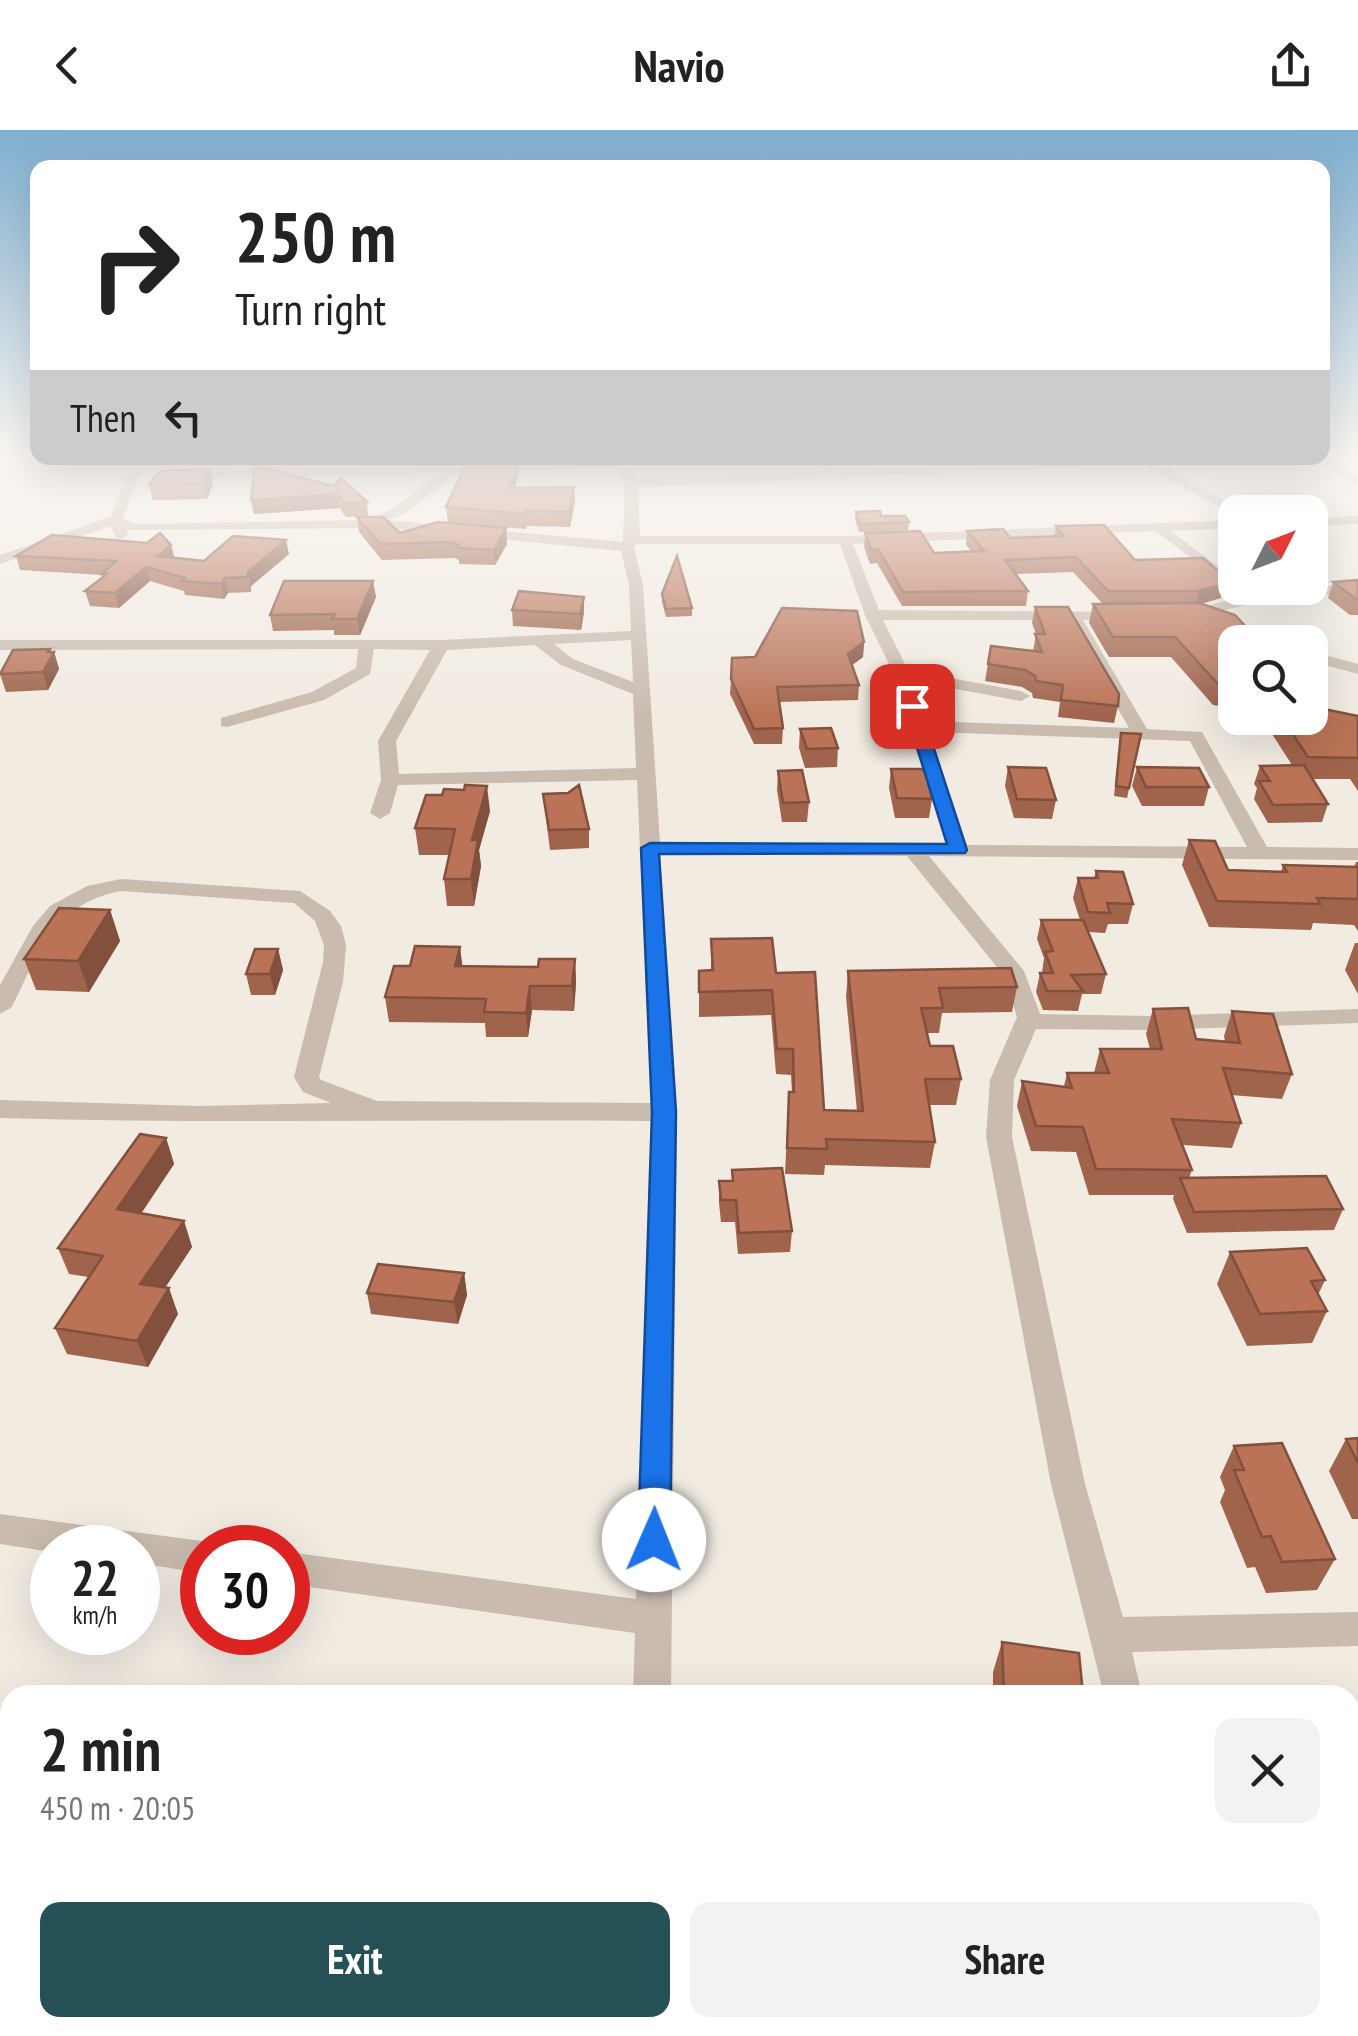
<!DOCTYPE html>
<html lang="en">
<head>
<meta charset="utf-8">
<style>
  body { margin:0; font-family:"PT Sans Narrow",sans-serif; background:#f2f2f2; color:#222; height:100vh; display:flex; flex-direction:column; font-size:38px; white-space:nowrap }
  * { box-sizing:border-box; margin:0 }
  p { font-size:32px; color:#767676 }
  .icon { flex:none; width:55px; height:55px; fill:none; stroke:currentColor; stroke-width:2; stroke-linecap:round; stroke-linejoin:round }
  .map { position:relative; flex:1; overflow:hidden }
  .side { position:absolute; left:0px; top:1555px; width:1360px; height:352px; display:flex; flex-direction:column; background:#fff; border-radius:30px 30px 0 0; box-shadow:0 10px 40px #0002 }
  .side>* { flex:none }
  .hud { position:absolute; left:30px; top:30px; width:1300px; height:305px; border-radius:20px; box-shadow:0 10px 40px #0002; background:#fff; color:#222; overflow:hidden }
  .needle { width:65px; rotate:48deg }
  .tools { position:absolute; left:1218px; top:365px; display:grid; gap:20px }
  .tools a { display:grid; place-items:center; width:110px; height:110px; border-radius:20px; background:#fff; box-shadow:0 10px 40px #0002; font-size:50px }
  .speed { position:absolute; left:30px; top:1395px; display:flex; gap:20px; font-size:50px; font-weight:700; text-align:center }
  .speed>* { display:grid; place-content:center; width:130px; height:130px; border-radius:50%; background:#fff; box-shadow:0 10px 40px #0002; line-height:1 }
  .speed small { font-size:25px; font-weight:400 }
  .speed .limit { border:15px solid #d22; background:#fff; color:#111 }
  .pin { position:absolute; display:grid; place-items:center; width:85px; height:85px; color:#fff; margin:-42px; border-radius:20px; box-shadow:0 5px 15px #0006 }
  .me { position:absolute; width:110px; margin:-55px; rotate:1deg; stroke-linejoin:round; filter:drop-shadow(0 0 8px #0008) }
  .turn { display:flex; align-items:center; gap:35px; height:210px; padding:0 40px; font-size:45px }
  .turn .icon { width:130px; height:130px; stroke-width:2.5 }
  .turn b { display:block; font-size:70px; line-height:85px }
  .then { display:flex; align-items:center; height:95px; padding:0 40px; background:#0003; gap:20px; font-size:38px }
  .round { display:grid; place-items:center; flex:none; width:105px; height:105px; border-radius:20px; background:#f2f2f2 }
  .headline { display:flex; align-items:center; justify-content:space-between; height:170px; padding:0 40px }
  h1 { font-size:60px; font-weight:700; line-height:75px }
  .button { display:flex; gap:20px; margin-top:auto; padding:20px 40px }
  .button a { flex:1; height:115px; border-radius:20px; background:#255156; color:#fff; font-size:40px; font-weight:700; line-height:115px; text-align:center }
  .button a+a { background:#f2f2f2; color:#222 }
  header { display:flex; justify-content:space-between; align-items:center; height:130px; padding:0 40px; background:#fff; font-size:45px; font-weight:700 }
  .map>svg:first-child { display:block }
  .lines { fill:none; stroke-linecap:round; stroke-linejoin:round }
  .minor { fill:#c9bbae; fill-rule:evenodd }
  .wall { fill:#a0634b }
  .shaded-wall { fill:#82503d }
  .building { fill:#ba7357; stroke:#82503d; stroke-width:2.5 }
  .route { fill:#1a73e8; stroke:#114b97; stroke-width:2.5 }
</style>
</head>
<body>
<header><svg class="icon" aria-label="back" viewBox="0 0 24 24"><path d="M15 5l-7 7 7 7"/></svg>Navio<svg class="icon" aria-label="share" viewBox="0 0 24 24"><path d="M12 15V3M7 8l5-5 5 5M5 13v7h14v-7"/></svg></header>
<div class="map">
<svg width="1358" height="1906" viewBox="0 0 1358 1906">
  <rect width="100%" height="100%" fill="#f1ebe2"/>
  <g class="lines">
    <!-- minor -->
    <path class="minor" d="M 1322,324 L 1358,347 L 1358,357 L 1318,331 L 1316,328 Z
      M 142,328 L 154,328 L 137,350 L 123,388 L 134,394 L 369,390 L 394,378 L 442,342 L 177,350 L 177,344 L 181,343 L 626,328 L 636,349 L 823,341 L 818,328 L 830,328 L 836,340 L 1194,328 L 1188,332 L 1158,333 L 1245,382 L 1234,385 L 1141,334 L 638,357 L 640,406 L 845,406 L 1235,390 L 1235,398 L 1171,401 L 1235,449 L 1235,458 L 1241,458 L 1235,460 L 1155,401 L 853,414 L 879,480 L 1126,482 L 1126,488 L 1121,490 L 1083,490 L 1147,599 L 1202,602 L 1267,717 L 1358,718 L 1358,730 L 929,726 L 1024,841 L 1040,884 L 1149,886 L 1358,879 L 1358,893 L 1149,900 L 1036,899 L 1014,950 L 1012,1007 L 1085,1354 L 1123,1487 L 1358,1482 L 1358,1516 L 1132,1522 L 1142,1565 L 1104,1565 L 1051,1354 L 986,1007 L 990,950 L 1017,887 L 1005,847 L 907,726 L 660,724 L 677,982 L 671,1565 L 633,1565 L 635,1503 L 288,1454 L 288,1422 L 636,1469 L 651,991 C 434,989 217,994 0,988 L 0,970 L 197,976 L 331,973 L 303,962 L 294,947 L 323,832 L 324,815 L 315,791 L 294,773 L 121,761 C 53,774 40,821 12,877 L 0,884 L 0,855 L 33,796 L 50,776 L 87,756 L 121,749 L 300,761 L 330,781 L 341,796 L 346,815 L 343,852 L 319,947 L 321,950 L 377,971 L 651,973 L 637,650 L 398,655 L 390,683 L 380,689 L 370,683 L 381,650 L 378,611 L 430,520 L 374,519 L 370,544 L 324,570 L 227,597 L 221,596 L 221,588 L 312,562 L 356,538 L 358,519 L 0,520 L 0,510 L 441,510 L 631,501 L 629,455 L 621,421 L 385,398 L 126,400 L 128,405 L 121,409 L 116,408 L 111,396 L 0,434 L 0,425 L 110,387 L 125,349 ZM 618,337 L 625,353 L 623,412 L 388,390 L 404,384 L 458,342 ZM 637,414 L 840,414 L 865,485 L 894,544 L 946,714 L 660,712 L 643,455 L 634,417 ZM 883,490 L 1067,490 L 1129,598 L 926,591 L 913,551 L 1021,571 L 1030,566 L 1021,561 L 908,540 ZM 631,510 L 633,552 L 573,529 L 554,514 ZM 535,515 L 561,535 L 633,564 L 636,638 L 399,644 L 396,611 L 447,520 ZM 929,602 L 1190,611 L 1247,717 L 967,715 Z
      M 1358,386 L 1358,394 L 1310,396 L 1310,388 Z
      M 1358,453 L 1358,461 L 1251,474 L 1186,489 L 1178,484 L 1251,464 Z
      M 1221,487 L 1282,509 L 1284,512 L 1262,512 L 1215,495 L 1215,489 Z
      M 1310,521 L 1358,534 L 1358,544 L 1310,531 Z
      M 0,1384 L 202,1411 L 215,1418 L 202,1418 L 202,1443 L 138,1433 L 138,1418 L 52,1418 L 52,1422 L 0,1414 Z
      M 628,1898 L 672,1898 L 672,1906 L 628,1906 Z
      M 1148,1898 L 1192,1898 L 1193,1906 L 1149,1906 Z"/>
  </g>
  <!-- wall -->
  <path class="wall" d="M 476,328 L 498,328 L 479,329 L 519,343 L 515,358 L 575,371 L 570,397 L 527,396 L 526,399 L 448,392 L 446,377 Z
    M 839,328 L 933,328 L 933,330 L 845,336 Z
    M 988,328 L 1052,328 L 991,330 Z
    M 254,338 L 367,372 L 368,386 L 346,387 L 339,378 L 254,384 L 251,370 Z
    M 213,354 L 207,369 L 153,370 L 149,355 Z
    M 856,382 L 909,392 L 908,400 L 859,402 L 855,389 Z
    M 357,387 L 400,403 L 506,398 L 507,414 L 495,435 L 459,434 L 459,430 L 454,428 L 382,430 L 359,402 Z
    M 1235,388 L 1235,410 L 1229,404 L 1233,389 Z
    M 1056,396 L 1221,468 L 1201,474 L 1235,512 L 1235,578 L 1213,575 L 1171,527 L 1109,527 L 1089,493 L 1093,474 L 1103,474 L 1073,442 L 1015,444 L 1028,461 L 1026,476 L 902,476 L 877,433 L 870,434 L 864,417 L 865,403 L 934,423 L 971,421 L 966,415 L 967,401 L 1010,408 L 1054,406 Z
    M 1231,413 L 1235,413 L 1235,436 L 1227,429 Z
    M 171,415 L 174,428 L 204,431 L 289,424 L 251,456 L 251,462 L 228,463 L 224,469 L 185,465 L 184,461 L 150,451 L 119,478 L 90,476 L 85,461 L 103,448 L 102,445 L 20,440 L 16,426 Z
    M 1310,426 L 1322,437 L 1318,453 L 1310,453 Z
    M 1358,450 L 1358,485 L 1350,485 L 1328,468 L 1333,452 Z
    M 662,464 L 692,478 L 692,486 L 666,487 L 662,472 Z
    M 376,467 L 360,505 L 334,505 L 334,500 L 273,501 L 270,485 Z
    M 584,467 L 584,482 L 581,500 L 513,496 L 512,480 Z
    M 1035,477 L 1118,576 L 1114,593 L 1058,587 L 1060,572 L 1033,568 L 1032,563 L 1022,557 L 985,551 L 991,516 L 1033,521 L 1036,504 L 1032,493 Z
    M 864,512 L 863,527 L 852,535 L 859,555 L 858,570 L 779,572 L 783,598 L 782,614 L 754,614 L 730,564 L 731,549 Z
    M 50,519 L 50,522 L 54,522 L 59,539 L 48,560 L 6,562 L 0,544 Z
    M 1324,579 L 1358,586 L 1358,661 L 1350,649 L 1312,649 L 1328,674 L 1322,692 L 1268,693 L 1254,669 L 1257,658 L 1254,654 L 1260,636 L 1292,635 L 1272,604 L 1277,588 L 1310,588 Z
    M 800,599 L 838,618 L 837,637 L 805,638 L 799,618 Z
    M 1121,603 L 1141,604 L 1127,668 L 1114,666 Z
    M 1008,637 L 1056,670 L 1052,689 L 1014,688 L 1005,656 Z
    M 1137,637 L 1209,657 L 1204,676 L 1142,676 L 1132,656 Z
    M 891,639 L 932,669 L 929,688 L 895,688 L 889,658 Z
    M 778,641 L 809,672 L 807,692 L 782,692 L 777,660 Z
    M 568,663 L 589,699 L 589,718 L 550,720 L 543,664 Z
    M 490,681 L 479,720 L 481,736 L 474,776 L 447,776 L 444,749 L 449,725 L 419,725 L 415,698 Z
    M 1189,710 L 1228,740 L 1281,742 L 1283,735 L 1354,737 L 1356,732 L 1358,732 L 1358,801 L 1354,795 L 1313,793 L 1311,800 L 1209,797 L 1182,735 Z
    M 1096,741 L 1133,774 L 1128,794 L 1108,794 L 1105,803 L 1088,802 L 1106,844 L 1101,864 L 1082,864 L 1078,881 L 1043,880 L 1036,862 L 1040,843 L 1042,843 L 1044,828 L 1037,809 L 1041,790 L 1080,790 L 1073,768 L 1078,748 L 1094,748 Z
    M 110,780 L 120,811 L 89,862 L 36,860 L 24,829 Z
    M 711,809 L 776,843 L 824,980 L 857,981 L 846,867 L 848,841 L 1017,857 L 1012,882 L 942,883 L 939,903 L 927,903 L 930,916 L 961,949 L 956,975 L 929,975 L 935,1012 L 930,1038 L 825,1035 L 824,1045 L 785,1044 L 789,962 L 792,962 L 791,945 L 776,944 L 771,885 L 699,887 L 699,841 L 711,840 Z
    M 1355,813 L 1358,813 L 1358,864 L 1345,840 Z
    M 460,817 L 462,836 L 538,837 L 575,829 L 576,853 L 574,881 L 532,880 L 528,907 L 486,907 L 485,893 L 389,892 L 385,867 L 410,836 Z
    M 278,819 L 283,840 L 275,865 L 251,865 L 246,844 Z
    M 1153,879 L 1196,909 L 1225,911 L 1224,906 L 1232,881 L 1292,944 L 1282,969 L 1231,965 L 1241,993 L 1232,1018 L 1183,1015 L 1192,1040 L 1189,1048 L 1343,1079 L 1334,1100 L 1187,1103 L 1173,1069 L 1174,1065 L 1089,1065 L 1076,1022 L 1031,1021 L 1017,976 L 1022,951 L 1064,956 L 1067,943 L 1094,943 L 1100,919 L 1150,919 L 1146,904 Z
    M 166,1008 L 174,1034 L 141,1083 L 184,1091 L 192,1117 L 165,1158 L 178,1184 L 148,1237 L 67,1224 L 55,1198 L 88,1147 L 69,1144 L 58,1118 Z
    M 732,1040 L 792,1101 L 790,1122 L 738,1124 L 735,1092 L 721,1092 L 719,1073 L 719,1051 L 732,1051 Z
    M 1230,1122 L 1325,1150 L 1318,1165 L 1327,1181 L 1312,1213 L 1247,1216 L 1217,1154 Z
    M 464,1143 L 467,1165 L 458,1194 L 371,1184 L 367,1163 Z
    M 1358,1308 L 1358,1389 L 1352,1389 L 1329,1341 L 1346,1309 Z
    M 1234,1316 L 1335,1429 L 1317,1460 L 1266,1463 L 1255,1437 L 1247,1438 L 1220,1372 L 1225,1360 L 1220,1347 Z
    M 1002,1512 L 1083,1564 L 1087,1565 L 993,1565 L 993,1542 Z
    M 1354,1723 L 1358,1724 L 1358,1840 L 1350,1838 L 1350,1728 Z
    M 833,1898 L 910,1898 L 907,1906 L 862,1906 Z
    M 959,1898 L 1006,1898 L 976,1906 L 962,1906 Z"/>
  <!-- shaded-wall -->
  <path class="shaded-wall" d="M 518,328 L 519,343 L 511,372 L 510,358 Z
    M 210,339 L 213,354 L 207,369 L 203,354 Z
    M 574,357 L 575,371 L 570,397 L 569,382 Z
    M 337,364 L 339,378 L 254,384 L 251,370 Z
    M 506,398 L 507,414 L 495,435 L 494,420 Z
    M 286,410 L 289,424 L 251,456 L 251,462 L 248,442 Z
    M 171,415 L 175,430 L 158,426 Z
    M 146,437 L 150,451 L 119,478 L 115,463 Z
    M 225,448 L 228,463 L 224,469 L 221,454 Z
    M 373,451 L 376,467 L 360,505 L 357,489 Z
    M 1225,454 L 1221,468 L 1196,475 L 1199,461 Z
    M 584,467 L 584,482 L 581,500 L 580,484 Z
    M 864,512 L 863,527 L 847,539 L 848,524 Z
    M 50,519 L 52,526 L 54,522 L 59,539 L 48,560 L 43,542 Z
    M 487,656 L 490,681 L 479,720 L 481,736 L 474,776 L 471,749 L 472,710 Z
    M 110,780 L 120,811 L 89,862 L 78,831 Z
    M 460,817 L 463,841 L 455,836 Z
    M 278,819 L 283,840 L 275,865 L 270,844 Z
    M 575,829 L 576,853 L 574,881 L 572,856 Z
    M 530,856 L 532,880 L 528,907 L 526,883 Z
    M 166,1008 L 174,1034 L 127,1105 L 117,1079 Z
    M 184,1091 L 192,1117 L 150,1180 L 140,1154 Z
    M 464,1143 L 467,1165 L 458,1194 L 454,1172 Z
    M 169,1158 L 178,1184 L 148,1237 L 137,1211 Z
    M 969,1898 L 1006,1898 L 976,1906 L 965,1906 Z"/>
  <!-- building -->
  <path class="building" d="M 518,328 L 510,358 L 574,357 L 569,382 L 526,381 L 525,384 L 446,377 L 468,329 Z
    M 254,338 L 266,338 L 333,356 L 341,348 L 367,372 L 344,373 L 337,364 L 251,370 Z
    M 210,339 L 203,354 L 149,355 L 160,341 Z
    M 1245,376 L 1253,382 L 1243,382 Z
    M 880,381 L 881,386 L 905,386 L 909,392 L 860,394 L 856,382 Z
    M 357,387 L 383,387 L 400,403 L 438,392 L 506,398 L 494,420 L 458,418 L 459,415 L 452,412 L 380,414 Z
    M 1104,395 L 1135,430 L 1203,428 L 1224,446 L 1225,454 L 1199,461 L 1108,461 L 1076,427 L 1005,430 L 1028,461 L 903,462 L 878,419 L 871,420 L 865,403 L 920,401 L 934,423 L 984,421 L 967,401 L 1003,399 L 1010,408 L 1064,406 L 1056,396 Z
    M 160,403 L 171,415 L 158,426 L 204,431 L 233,406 L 286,410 L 248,442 L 248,447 L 225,448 L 221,454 L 182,451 L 185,448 L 146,437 L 115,463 L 85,461 L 107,444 L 102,444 L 116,431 L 16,426 L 52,405 L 147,413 Z
    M 677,426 L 692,478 L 666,479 L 662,464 Z
    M 1310,426 L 1322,437 L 1310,437 Z
    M 1358,450 L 1358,469 L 1356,469 L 1333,452 Z
    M 284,451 L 373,451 L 357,489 L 332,489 L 335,484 L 270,485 Z
    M 519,461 L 584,467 L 580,484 L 512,480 Z
    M 1199,473 L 1235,485 L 1260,512 L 1235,512 L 1235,557 L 1218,554 L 1175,507 L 1113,507 L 1093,474 Z
    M 1035,477 L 1068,477 L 1119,564 L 1118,576 L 1061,570 L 1063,555 L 1036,551 L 1035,546 L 1025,540 L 988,534 L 991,516 L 1042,522 L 1035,504 L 1045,504 Z
    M 782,478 L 857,481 L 864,512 L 848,524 L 859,555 L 777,557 L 783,598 L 754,599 L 731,549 L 732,528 L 755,527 Z
    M 50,519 L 48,522 L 54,522 L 43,542 L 0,544 L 13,520 Z
    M 1310,565 L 1324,579 L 1358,586 L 1358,628 L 1308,627 L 1282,588 L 1310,588 Z
    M 831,598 L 838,618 L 807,619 L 800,599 Z
    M 1121,603 L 1141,604 L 1129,658 L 1116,656 Z
    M 1304,635 L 1328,674 L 1273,675 L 1259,651 L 1270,651 L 1260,636 Z
    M 1008,637 L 1046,638 L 1056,670 L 1017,669 Z
    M 1137,637 L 1199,638 L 1209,657 L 1146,657 Z
    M 891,639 L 925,639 L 932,669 L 897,668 Z
    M 802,640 L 809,672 L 783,673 L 778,641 Z
    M 465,655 L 487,656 L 472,710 L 478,710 L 471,749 L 444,749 L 455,699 L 415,698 L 426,665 L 442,665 L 444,659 L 464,660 Z
    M 579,655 L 589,699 L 549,700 L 543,664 L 568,663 Z
    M 1189,710 L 1215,711 L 1228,740 L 1287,742 L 1283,735 L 1358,737 L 1358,769 L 1317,768 L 1320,774 L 1217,771 Z
    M 1096,741 L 1123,742 L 1133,774 L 1107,773 L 1110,783 L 1088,782 L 1078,748 L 1098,748 Z
    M 59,778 L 110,780 L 78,831 L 24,829 Z
    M 1041,790 L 1083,790 L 1106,844 L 1071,845 L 1083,861 L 1047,861 L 1040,843 L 1053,843 L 1045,822 L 1053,821 Z
    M 772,808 L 776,843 L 815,842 L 824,980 L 863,981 L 848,841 L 1011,838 L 1017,857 L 939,858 L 943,878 L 921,878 L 930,916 L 953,916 L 961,949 L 925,949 L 935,1012 L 826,1009 L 827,1019 L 787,1018 L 789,962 L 794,962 L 793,919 L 777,919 L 772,860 L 699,862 L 699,841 L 713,840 L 711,809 Z
    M 415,816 L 460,817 L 455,836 L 538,837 L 539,829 L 575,829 L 572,856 L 530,856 L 526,883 L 484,882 L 486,869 L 385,867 L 394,836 L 410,836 Z
    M 255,819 L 278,819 L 270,844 L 246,844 Z
    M 1188,878 L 1196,909 L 1240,913 L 1232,881 L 1273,884 L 1292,944 L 1223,938 L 1241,993 L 1172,989 L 1192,1040 L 1096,1039 L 1083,997 L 1036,996 L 1022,951 L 1072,958 L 1067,943 L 1109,943 L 1100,919 L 1162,919 L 1153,879 Z
    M 140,1004 L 166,1008 L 117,1079 L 184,1091 L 140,1154 L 169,1158 L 137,1211 L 55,1198 L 103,1126 L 58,1118 Z
    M 782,1038 L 792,1101 L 739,1103 L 736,1070 L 721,1070 L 719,1051 L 733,1051 L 732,1040 Z
    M 1326,1046 L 1343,1079 L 1194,1082 L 1180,1048 Z
    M 1307,1118 L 1325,1150 L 1311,1151 L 1327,1181 L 1260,1184 L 1230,1122 Z
    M 378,1134 L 464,1143 L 454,1172 L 367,1163 Z
    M 1358,1308 L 1358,1333 L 1346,1309 Z
    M 1282,1313 L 1335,1429 L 1282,1432 L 1271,1406 L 1262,1407 L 1234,1340 L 1244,1340 L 1234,1316 Z
    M 1002,1512 L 1079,1523 L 1083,1564 L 1087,1565 L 1004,1565 Z
    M 1354,1723 L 1358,1724 L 1358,1813 L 1350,1812 L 1350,1730 L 1355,1730 Z"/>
  <!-- sky -->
  <linearGradient id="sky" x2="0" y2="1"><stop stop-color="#7fafd0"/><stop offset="0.55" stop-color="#f9f6f2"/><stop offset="1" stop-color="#f9f6f2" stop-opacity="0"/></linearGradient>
  <rect width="1358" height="587" fill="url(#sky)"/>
  <!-- route -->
  <path class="route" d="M 912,571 L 920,576 L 967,720 L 965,723 L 659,724 L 676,982 L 670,1410 L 665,1420 L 654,1425 L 643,1420 L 638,1410 L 652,982 L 641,718 L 650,713 L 947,714 L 904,576 Z"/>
</svg>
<div class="tools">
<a><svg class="needle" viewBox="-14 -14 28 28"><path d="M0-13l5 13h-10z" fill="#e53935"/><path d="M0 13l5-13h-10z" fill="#767676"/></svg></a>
<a><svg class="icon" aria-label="search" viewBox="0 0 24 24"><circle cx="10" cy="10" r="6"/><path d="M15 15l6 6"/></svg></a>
</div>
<div class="speed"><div>22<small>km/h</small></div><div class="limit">30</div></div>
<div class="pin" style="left:912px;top:576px;background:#d93025"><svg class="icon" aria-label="arrive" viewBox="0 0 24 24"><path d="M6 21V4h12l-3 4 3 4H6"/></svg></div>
<svg class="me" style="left:654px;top:1410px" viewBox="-20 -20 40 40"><circle r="19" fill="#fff"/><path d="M0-13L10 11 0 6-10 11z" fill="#1a73e8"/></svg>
<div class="hud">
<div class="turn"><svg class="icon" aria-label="right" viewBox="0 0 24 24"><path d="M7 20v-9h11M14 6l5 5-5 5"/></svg><div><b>250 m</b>Turn right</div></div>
<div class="then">Then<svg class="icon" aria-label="left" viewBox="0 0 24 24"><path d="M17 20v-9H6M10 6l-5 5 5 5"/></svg></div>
</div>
<section class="side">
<div class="headline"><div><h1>2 min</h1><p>450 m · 20:05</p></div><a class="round"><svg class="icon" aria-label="close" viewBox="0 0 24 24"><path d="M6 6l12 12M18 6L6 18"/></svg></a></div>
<div class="button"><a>Exit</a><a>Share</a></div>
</section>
</div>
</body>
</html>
